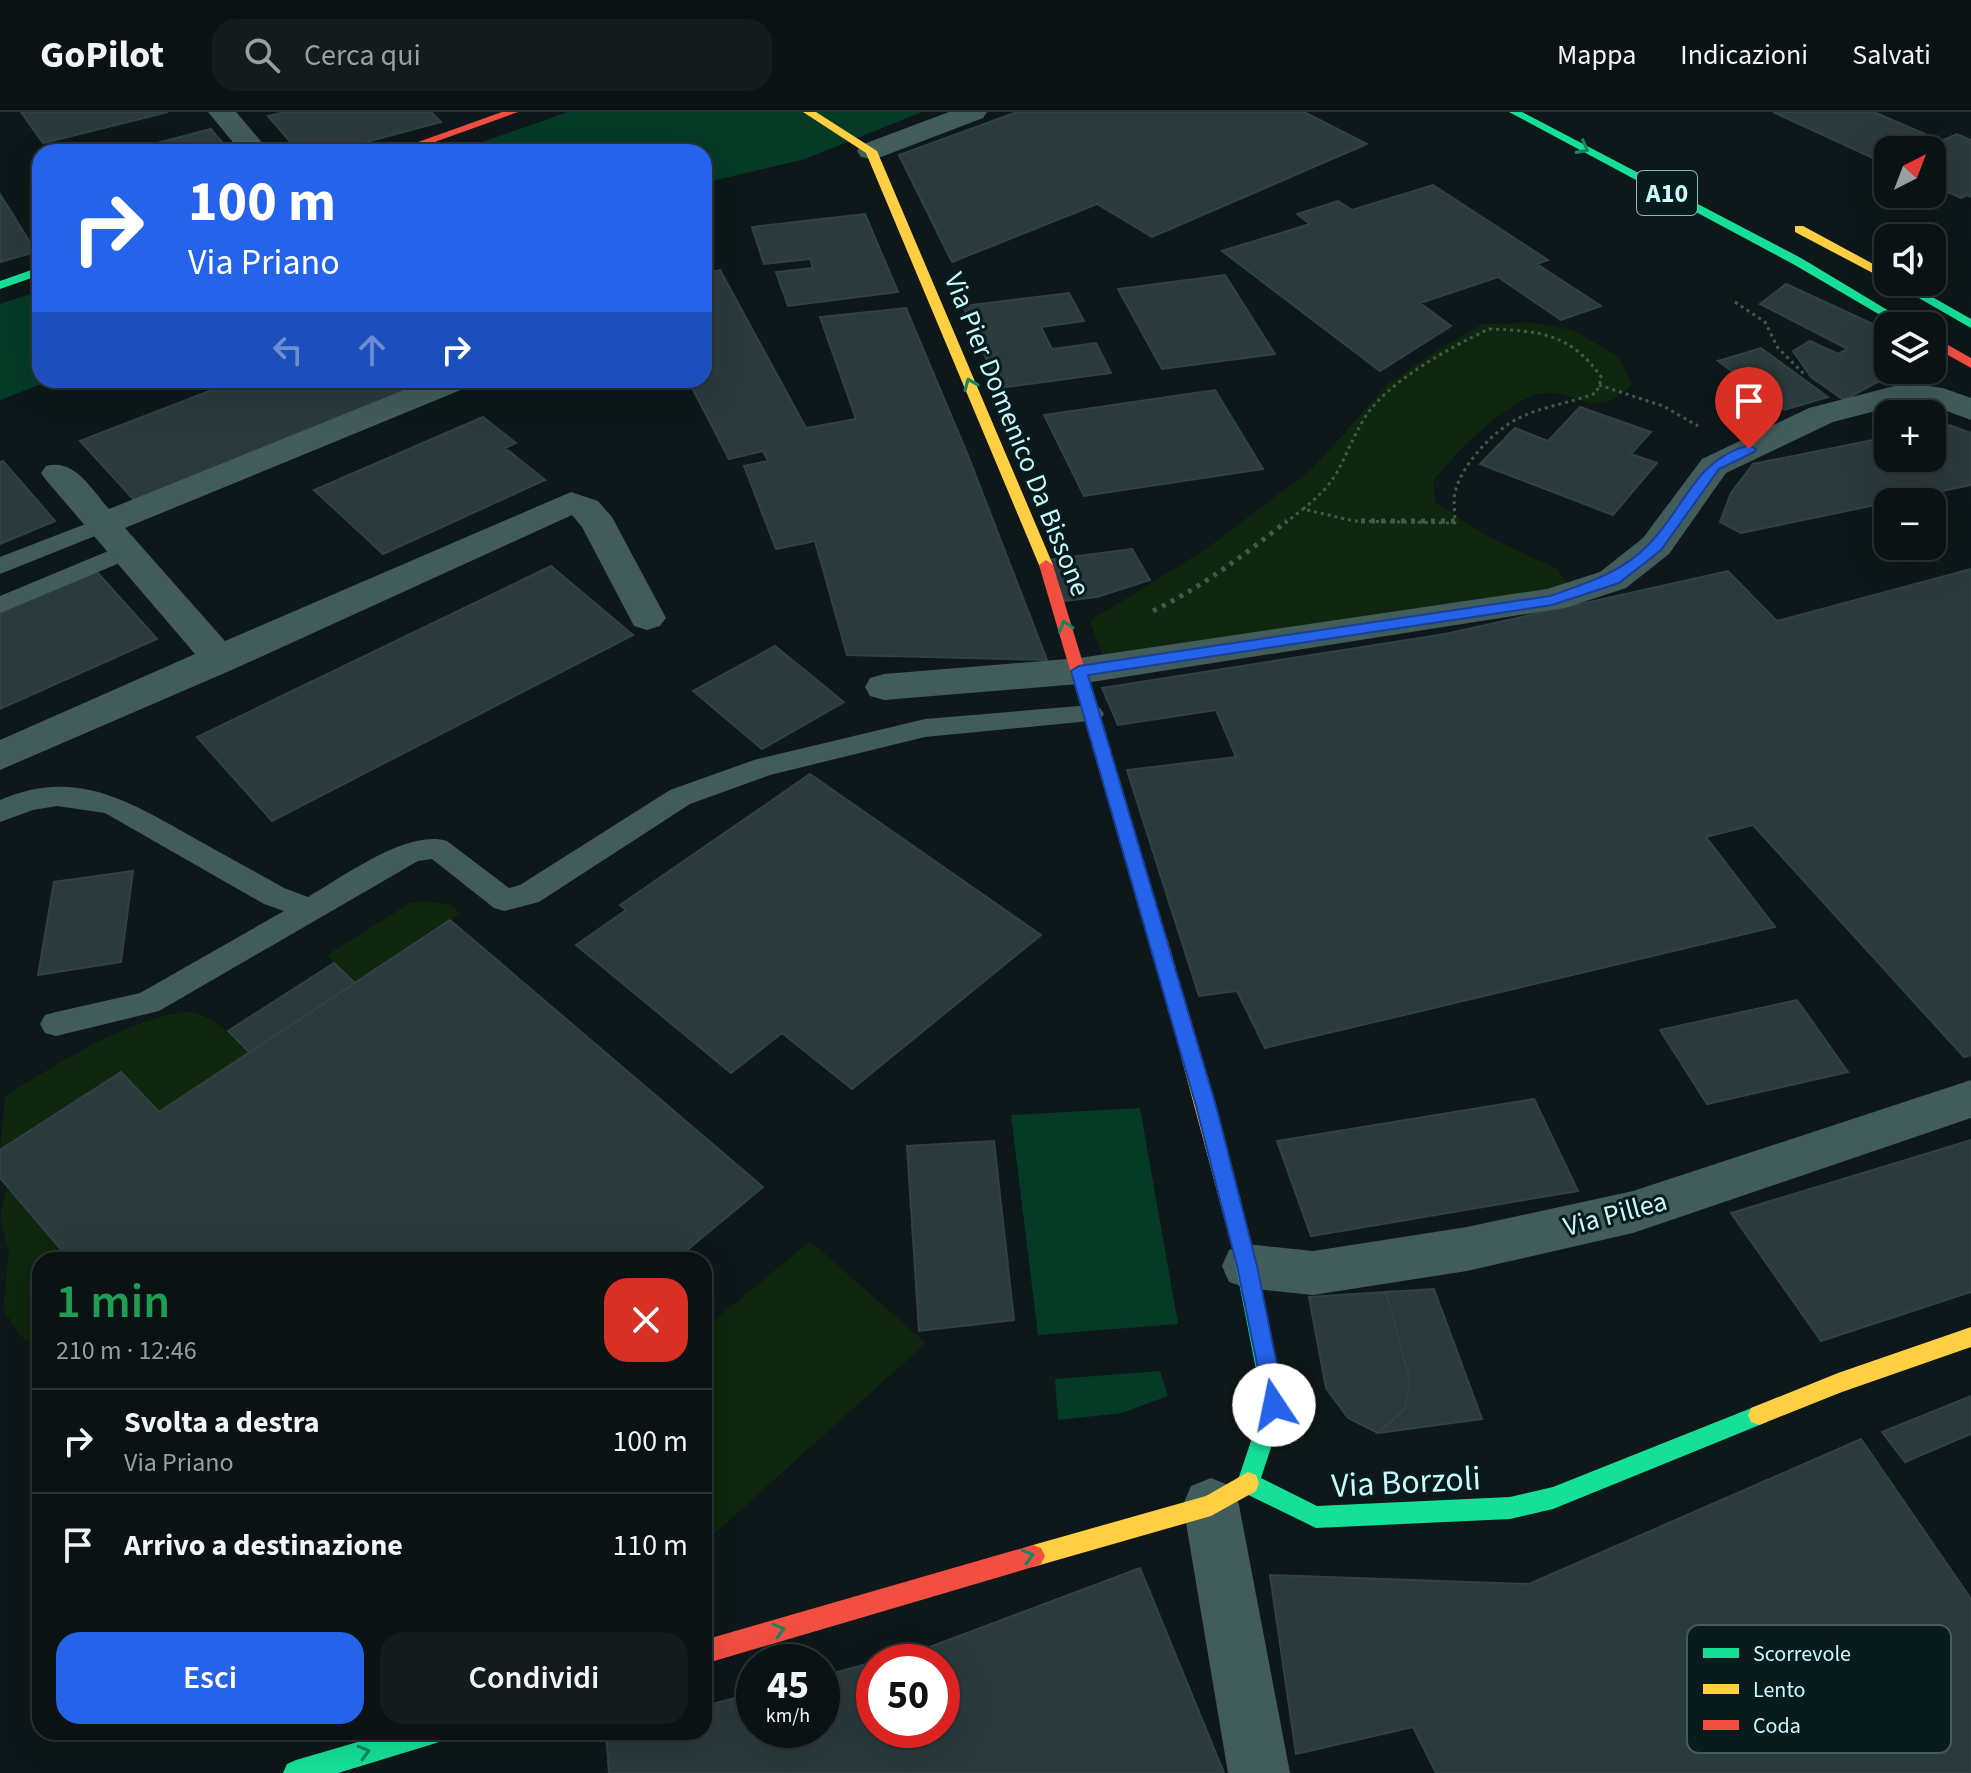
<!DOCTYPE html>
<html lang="it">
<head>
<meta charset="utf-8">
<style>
  body { margin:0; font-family:"Source Sans 3",sans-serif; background:#131b1d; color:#f1f3f6; height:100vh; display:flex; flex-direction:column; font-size:30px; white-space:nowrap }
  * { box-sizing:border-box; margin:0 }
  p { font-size:26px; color:#999ea0 }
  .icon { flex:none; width:44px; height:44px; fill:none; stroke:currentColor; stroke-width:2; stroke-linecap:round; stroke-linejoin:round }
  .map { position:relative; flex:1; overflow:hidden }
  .drawer { position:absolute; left:32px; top:1140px; width:680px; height:488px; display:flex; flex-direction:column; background:#0a1214; border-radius:24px; box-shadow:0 8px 32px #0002,0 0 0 2px #2a3234 }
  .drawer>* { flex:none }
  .top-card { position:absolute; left:32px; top:32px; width:680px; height:244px; border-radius:24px; box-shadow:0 8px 32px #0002,0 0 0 2px #2a3234; background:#2563eb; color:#fff; overflow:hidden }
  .needle { width:52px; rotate:42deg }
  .controls { position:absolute; left:1874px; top:24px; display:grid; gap:16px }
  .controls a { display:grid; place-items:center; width:72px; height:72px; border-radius:16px; background:#0a1214; box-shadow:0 8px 32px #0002,0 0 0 2px #2a3234; font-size:40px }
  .speed { position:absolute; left:736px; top:1532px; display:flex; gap:16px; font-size:40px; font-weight:700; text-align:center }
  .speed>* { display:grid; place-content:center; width:104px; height:104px; border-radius:50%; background:#0a1214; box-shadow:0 8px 32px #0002,0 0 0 2px #2a3234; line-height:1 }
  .speed small { font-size:20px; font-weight:400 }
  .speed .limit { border:12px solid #d22; background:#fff; color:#111 }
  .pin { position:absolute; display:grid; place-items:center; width:68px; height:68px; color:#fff; margin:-82px -34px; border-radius:50% 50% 50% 0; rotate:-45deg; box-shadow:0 0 8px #0007 }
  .pin .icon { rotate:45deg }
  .me { position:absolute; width:88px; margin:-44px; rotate:349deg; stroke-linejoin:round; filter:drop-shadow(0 0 6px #0008) }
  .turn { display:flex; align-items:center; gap:28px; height:168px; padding:0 24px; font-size:36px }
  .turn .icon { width:104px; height:104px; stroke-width:2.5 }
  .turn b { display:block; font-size:56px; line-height:68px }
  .lanes { display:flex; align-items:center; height:76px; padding:0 24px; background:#0003; justify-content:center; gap:40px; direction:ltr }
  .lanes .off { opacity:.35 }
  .round { display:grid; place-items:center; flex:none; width:84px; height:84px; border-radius:24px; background:#131b1d }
  .summary { display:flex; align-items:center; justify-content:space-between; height:136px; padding:0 24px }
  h1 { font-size:48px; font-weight:600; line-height:60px; color:#1e9e55 }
  .action { display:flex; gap:16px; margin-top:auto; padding:16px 24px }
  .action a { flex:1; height:92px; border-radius:24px; background:#2563eb; color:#fff; font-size:32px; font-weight:600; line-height:92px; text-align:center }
  .action a+a { background:#131b1d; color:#f1f3f6 }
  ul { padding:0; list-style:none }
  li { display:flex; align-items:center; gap:24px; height:104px; padding:0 24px; border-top:2px solid #2a3234 }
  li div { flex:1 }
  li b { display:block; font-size:30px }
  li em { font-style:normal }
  header { display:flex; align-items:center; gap:48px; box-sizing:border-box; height:112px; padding:0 40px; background:#0a1214; border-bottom:2px solid #2a3234 }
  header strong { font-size:38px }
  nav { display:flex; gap:44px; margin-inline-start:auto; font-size:28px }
  .search { width:560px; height:72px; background:#131b1d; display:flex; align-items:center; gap:20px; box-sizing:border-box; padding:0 28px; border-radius:24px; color:#999ea0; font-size:30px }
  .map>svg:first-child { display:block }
  .green { fill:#0e270e }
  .water { fill:#053a27 }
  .building { fill:#2b3a3d; stroke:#2f4246; stroke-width:2 }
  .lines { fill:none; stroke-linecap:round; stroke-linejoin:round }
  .path-far1 { stroke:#3e5b4d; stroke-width:3; stroke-dasharray:3 4; stroke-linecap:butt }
  .path { stroke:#3e5b4d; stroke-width:5; stroke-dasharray:4 6; stroke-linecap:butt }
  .lane { fill:#425b5b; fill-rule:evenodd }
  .street { fill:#425b5b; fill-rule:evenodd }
  .fast { fill:#16e098; fill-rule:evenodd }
  .slow { fill:#ffcf43; fill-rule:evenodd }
  .jam { fill:#f24e42; fill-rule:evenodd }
  .oneway { stroke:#118761 }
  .route { fill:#2563eb; stroke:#184099; stroke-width:2 }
  .labels { text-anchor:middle; stroke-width:6; stroke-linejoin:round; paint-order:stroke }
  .shield { fill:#0a1b1e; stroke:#8eb6bc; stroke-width:2 }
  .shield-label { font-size:26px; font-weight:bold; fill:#c7f9ff }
  .street-label { font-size:28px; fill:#c7f9ff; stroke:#0a1b1e }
  .near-street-label { font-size:34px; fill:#c7f9ff; stroke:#0a1b1e }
  .key { fill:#0a1b1e; stroke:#435e62; stroke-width:2 }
  .key-label { font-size:22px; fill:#c7f9ff }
</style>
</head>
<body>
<header>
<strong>GoPilot</strong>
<div class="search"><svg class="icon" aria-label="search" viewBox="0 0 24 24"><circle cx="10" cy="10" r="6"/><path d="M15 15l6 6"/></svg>Cerca qui</div>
<nav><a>Mappa</a><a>Indicazioni</a><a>Salvati</a></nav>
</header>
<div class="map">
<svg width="1971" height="1661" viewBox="0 0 1971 1661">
  <rect width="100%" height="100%" fill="#0e181a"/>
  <!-- green -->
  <path class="green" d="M 1532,211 L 1573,218 L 1619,245 L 1632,273 C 1589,316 1571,267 1530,285 C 1495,300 1457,340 1433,369 L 1435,390 L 1487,424 L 1557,457 L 1567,471 L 1545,478 L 1103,544 L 1090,509 L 1206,437 L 1311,358 L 1388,272 L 1444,234 L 1483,212 Z
    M 423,789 L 449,792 L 460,801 L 355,871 L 327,843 L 410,791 Z
    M 188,899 C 215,905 230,922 250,941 L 159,1000 L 121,960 L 0,1038 L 5,984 C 63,949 120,910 188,899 Z
    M 7,1074 L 70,1148 L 40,1148 L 40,1238 L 20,1223 L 3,1197 L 9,1141 L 0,1105 Z
    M 810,1129 L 926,1231 L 704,1431 L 704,1217 Z"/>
  <!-- water -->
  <path class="water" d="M 568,0 L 922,0 L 805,47 L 704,71 L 704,40 L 454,40 Z
    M 40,179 L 40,268 L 52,268 L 0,288 L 0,192 Z
    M 1140,996 L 1178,1212 L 1038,1223 L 1011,1003 Z
    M 1160,1259 L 1168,1284 L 1122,1301 L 1058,1308 L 1055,1267 Z"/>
  <!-- building -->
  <path class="building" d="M 21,0 L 168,0 L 43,31 Z
    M 285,0 L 431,0 L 441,10 L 329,40 L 299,40 L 268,4 Z
    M 1017,0 L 1304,0 L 1367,32 L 1152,125 L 1097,92 L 952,150 L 899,43 Z
    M 1773,0 L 1874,0 L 1941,29 L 1957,22 L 1971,28 L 1971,85 L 1967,83 L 1961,86 L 1932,73 L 1932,38 L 1888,38 L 1888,53 Z
    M 211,17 L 230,40 L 123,40 Z
    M 1433,73 L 1548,148 L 1537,152 L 1601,194 L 1561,208 L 1498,165 L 1420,191 L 1451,214 L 1380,259 L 1222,139 L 1310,112 L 1297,102 L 1338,89 L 1352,98 Z
    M 0,82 L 36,140 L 0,150 Z
    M 865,102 L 898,180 L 788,194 L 776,160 L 813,156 L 810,147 L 764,152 L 752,115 Z
    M 720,158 L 806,316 L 856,307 L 820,205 L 906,196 L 967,341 L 1047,548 L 847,543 L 815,429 L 776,437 L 744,354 L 768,349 L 763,339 L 729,347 L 688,268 L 704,268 L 704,161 Z
    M 1225,163 L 1275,242 L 1162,257 L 1118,177 Z
    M 1786,172 L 1888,219 L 1888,258 L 1900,258 L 1844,288 L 1811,265 L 1793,239 L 1810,229 L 1838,242 L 1848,237 L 1760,192 Z
    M 1069,181 L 1084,209 L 1041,215 L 1052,237 L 1096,231 L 1111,261 L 999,276 L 963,194 Z
    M 1761,236 L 1828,285 L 1784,298 L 1718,249 Z
    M 238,268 L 430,268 L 134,388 L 80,329 Z
    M 1215,278 L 1263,357 L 1084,384 L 1044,303 Z
    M 1580,295 L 1651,320 L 1631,342 L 1657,351 L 1613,403 L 1480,352 L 1515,316 L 1548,329 Z
    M 483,305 L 516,331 L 505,336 L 545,368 L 383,442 L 314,378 Z
    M 1949,313 L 1971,321 L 1971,373 L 1741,421 L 1720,410 L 1731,381 L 1753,352 L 1888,325 L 1888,346 L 1932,346 L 1932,316 Z
    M 3,349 L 55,409 L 0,432 L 0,350 Z
    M 1132,437 L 1150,468 L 1097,485 L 1065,489 L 1046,448 Z
    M 551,454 L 633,523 L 272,709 L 197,625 Z
    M 1971,457 L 1971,943 L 1964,945 L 1753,713 L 1706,725 L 1775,815 L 1265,936 L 1237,879 L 1199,884 L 1127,658 L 1236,645 L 1216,598 L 1118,613 L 1102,576 L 1445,522 L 1728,459 L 1777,509 Z
    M 97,460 L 157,527 L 0,597 L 0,501 Z
    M 775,534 L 844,590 L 762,637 L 693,579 Z
    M 810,662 L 1041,823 L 852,977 L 782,921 L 731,961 L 576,833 L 626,798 L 620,793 Z
    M 133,759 L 121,850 L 38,863 L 54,770 Z
    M 450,808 L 763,1075 L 675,1148 L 70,1148 L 0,1066 L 0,1038 L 121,960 L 159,1000 Z
    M 334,851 L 355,871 L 250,941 L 228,919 Z
    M 1797,888 L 1848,960 L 1707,992 L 1660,918 Z
    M 1534,987 L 1578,1079 L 1311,1124 L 1277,1029 Z
    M 1971,1028 L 1971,1180 L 1821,1229 L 1731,1101 Z
    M 994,1029 L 1014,1208 L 919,1219 L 907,1034 Z
    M 1434,1177 L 1482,1307 L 1378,1321 L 1405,1297 L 1410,1269 L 1386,1180 Z
    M 1386,1180 L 1410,1269 L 1405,1297 L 1378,1321 L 1348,1306 L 1326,1276 L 1309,1185 Z
    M 1971,1284 L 1971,1322 L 1905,1350 L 1882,1320 Z
    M 1861,1327 L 1971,1487 L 1971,1661 L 1436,1661 L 1413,1615 L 1296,1642 L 1270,1463 L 1529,1472 Z
    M 1140,1456 L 1224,1661 L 609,1661 L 606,1620 L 704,1620 L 704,1594 L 754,1581 L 754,1618 L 822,1618 L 822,1564 L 874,1550 L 874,1618 L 942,1618 L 942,1550 L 875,1550 L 919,1539 Z"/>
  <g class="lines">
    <!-- path-far1 -->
    <path class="path-far1" d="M 1735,190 L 1765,210 L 1778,236 L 1805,263
      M 1489,217 C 1541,219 1570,221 1602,266 L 1596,281 C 1571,291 1543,294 1519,306 C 1494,318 1462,352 1455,380 C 1453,390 1455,401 1455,411 L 1354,409 L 1303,397 C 1344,365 1340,347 1364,307 C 1386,270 1451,235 1489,217 Z
      M 1599,273 L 1663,294 L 1698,314
      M 1285,411 L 1303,397"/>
    <!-- path -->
    <path class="path" d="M 1361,409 L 1455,409
      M 1153,499 C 1202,475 1244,443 1287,409"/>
    <!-- lane -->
    <path class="lane" d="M 101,406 L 110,408 L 113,413 L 110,418 L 0,462 L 0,445 Z
      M 125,432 L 134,435 L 137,440 L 134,445 L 0,501 L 0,484 Z
      M 1091,593 L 1100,596 L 1104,602 L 1100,608 L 925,625 L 770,663 L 690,692 L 539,790 L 504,799 L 494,796 L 432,747 L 418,749 L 159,899 L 56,924 L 45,921 L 40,912 L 45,903 L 56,900 L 140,881 L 284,799 L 264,792 L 105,701 L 57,694 L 33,698 L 0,710 L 0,688 C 73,657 123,686 187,722 C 219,740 252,758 284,776 L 308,785 C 343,765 407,717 447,729 L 509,776 L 520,773 L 670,678 L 754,648 L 925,607 Z"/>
    <!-- street -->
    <path class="street" d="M 208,0 L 236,0 L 270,40 L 241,40 Z
      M 949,0 L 987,0 L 983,6 L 881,45 L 871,47 L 861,45 L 857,39 L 861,33 Z
      M 429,268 L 473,268 L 468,275 L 125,416 L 225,529 L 571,380 L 598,389 L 612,405 L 666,506 L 660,514 L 647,518 L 634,514 L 582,415 L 572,403 L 234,557 L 0,658 L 0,628 L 195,542 L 46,368 L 41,361 L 46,354 C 75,346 91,377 109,397 Z
      M 1906,271 L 1943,276 L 1971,286 L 1971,308 L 1936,295 L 1906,291 L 1833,310 L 1726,361 L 1669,442 L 1626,476 L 1565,496 L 1079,572 L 884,588 L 870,584 L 865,575 L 870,566 L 884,562 L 1079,546 L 1547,477 L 1600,460 L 1643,426 L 1702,347 L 1809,296 Z
      M 1971,968 L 1971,1006 L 1633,1121 L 1467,1159 L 1313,1183 L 1247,1176 L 1229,1170 L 1222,1154 L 1229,1138 L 1247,1132 L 1313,1139 L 1467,1115 L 1633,1079 Z
      M 1211,1366 L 1231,1374 L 1239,1393 L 1290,1661 L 1228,1661 L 1183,1393 L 1191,1374 Z"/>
    <!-- fast -->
    <path class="fast" d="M 1509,0 L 1522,0 L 1801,146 L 1914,214 L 1899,214 L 1793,152 Z
      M 40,155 L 40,163 L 0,177 L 0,169 Z
      M 1891,170 L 1906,170 L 1971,207 L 1971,216 Z
      M 1242,1126 L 1249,1129 L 1252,1135 L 1285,1293 L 1261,1366 L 1317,1394 L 1510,1385 L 1553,1375 L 1759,1293 L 1767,1296 L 1770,1303 L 1767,1310 L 1553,1397 L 1510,1407 L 1316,1416 L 1240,1379 L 1237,1371 L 1263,1293 L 1232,1135 L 1235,1129 Z
      M 392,1620 L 445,1620 L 442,1629 L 433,1632 L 338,1661 L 283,1661 L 287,1652 L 296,1648 Z"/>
    <!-- slow -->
    <path class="slow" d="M 803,0 L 816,0 L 877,39 L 1053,453 L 1051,456 L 1046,458 L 1039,453 L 866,41 Z
      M 1795,114 L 1803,114 L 1888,160 L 1888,169 L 1795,120 Z
      M 1161,829 L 1167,831 L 1170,836 L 1252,1135 L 1249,1141 L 1242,1144 L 1235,1141 L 1232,1135 L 1152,836 L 1155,831 Z
      M 1971,1215 L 1971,1235 L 1842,1280 L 1759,1313 L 1751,1310 L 1748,1303 L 1751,1296 L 1838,1261 Z
      M 1248,1360 L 1256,1363 L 1259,1371 L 1256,1379 L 1211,1404 L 1033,1455 L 1025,1452 L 1021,1444 L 1025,1436 L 1033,1433 L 1206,1384 Z"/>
    <!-- jam -->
    <path class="jam" d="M 502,0 L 518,0 L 407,40 L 390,40 Z
      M 1932,224 L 1971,246 L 1971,256 L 1932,234 Z
      M 1046,448 L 1053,453 L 1170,836 L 1167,841 L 1155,841 L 1152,836 L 1039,453 Z
      M 1033,1433 L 1041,1436 L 1045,1444 L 1041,1452 L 1033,1455 L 704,1552 L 704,1528 Z"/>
  </g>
  <!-- one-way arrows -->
  <defs><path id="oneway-chevron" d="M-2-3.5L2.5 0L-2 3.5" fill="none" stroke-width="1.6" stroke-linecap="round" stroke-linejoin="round" transform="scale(2)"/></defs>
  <g class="oneway">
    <use href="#oneway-chevron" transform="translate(1583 36) rotate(28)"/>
    <use href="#oneway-chevron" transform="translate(970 272) rotate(-113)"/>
    <use href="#oneway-chevron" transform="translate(1065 514) rotate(-107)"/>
    <use href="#oneway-chevron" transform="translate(1028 1444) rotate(-16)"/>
    <use href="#oneway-chevron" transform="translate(779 1518) rotate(-16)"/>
    <use href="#oneway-chevron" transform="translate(364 1640) rotate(-16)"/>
  </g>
  <!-- route -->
  <path class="route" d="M 1749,333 L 1756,337 L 1754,340 L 1719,357 L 1661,438 L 1619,471 L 1552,493 L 1088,563 L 1216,994 L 1257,1154 L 1285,1293 L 1282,1301 L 1274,1304 L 1267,1301 L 1237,1154 L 1196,994 L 1071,559 L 1079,554 L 1550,484 C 1587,471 1624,460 1651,430 C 1686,393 1695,348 1749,333 Z"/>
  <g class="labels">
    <!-- shield labels -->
    <rect class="shield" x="1637" y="59" width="60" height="44" rx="6"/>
    <g class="shield-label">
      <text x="1667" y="90">A10</text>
    </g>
    <!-- street labels -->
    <g class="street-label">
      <text transform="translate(1018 322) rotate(68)" y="10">Via Pier Domenico Da Bissone</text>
      <text transform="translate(1615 1101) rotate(-15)" y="10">Via Pillea</text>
    </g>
    <!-- near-street labels -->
    <g class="near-street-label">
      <text transform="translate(1406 1369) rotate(-3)" y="12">Via Borzoli</text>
    </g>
  </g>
  <!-- legend -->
  <rect x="1687" y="1513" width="264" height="128" rx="12" class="key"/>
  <rect x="1703" y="1536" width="36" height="10" fill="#16e098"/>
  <rect x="1703" y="1572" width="36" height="10" fill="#ffcf43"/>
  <rect x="1703" y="1608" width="36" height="10" fill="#f24e42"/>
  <g class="key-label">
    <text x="1753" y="1549">Scorrevole</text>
    <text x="1753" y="1585">Lento</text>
    <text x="1753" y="1621">Coda</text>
  </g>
</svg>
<div class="controls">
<a><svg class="needle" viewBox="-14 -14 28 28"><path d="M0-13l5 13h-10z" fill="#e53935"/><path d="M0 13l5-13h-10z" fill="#999ea0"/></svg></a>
<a><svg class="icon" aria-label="sound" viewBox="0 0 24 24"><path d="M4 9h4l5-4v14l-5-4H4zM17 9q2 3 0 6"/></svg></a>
<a><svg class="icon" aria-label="layers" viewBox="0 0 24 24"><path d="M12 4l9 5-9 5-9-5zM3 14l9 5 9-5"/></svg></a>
<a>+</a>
<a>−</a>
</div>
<div class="speed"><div>45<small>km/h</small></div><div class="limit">50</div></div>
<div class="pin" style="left:1749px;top:337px;background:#d93025"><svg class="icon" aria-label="arrive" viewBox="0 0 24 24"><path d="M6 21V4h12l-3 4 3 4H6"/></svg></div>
<svg class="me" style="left:1274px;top:1293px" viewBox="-20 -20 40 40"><circle r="19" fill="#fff"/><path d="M0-13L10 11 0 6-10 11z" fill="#2563eb"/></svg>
<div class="top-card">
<div class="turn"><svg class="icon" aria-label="right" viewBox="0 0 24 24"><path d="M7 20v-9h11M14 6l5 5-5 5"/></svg><div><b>100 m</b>Via Priano</div></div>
<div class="lanes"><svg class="icon off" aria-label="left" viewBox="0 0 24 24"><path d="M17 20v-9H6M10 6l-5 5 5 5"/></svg><svg class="icon off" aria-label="ahead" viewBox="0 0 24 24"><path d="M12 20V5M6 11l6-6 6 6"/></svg><svg class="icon" aria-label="right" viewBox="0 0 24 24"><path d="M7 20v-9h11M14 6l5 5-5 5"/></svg></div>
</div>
<section class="drawer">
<div class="summary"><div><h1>1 min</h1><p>210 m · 12:46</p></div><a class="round" style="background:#d93025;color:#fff"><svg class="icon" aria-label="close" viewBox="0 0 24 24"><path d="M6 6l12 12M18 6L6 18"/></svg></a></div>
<ul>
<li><svg class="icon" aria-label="right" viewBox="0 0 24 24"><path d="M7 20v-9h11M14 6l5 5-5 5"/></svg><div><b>Svolta a destra</b><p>Via Priano</p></div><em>100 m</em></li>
<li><svg class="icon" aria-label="arrive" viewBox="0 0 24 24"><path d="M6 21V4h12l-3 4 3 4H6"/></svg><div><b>Arrivo a destinazione</b></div><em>110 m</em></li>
</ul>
<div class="action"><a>Esci</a><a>Condividi</a></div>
</section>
</div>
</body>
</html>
